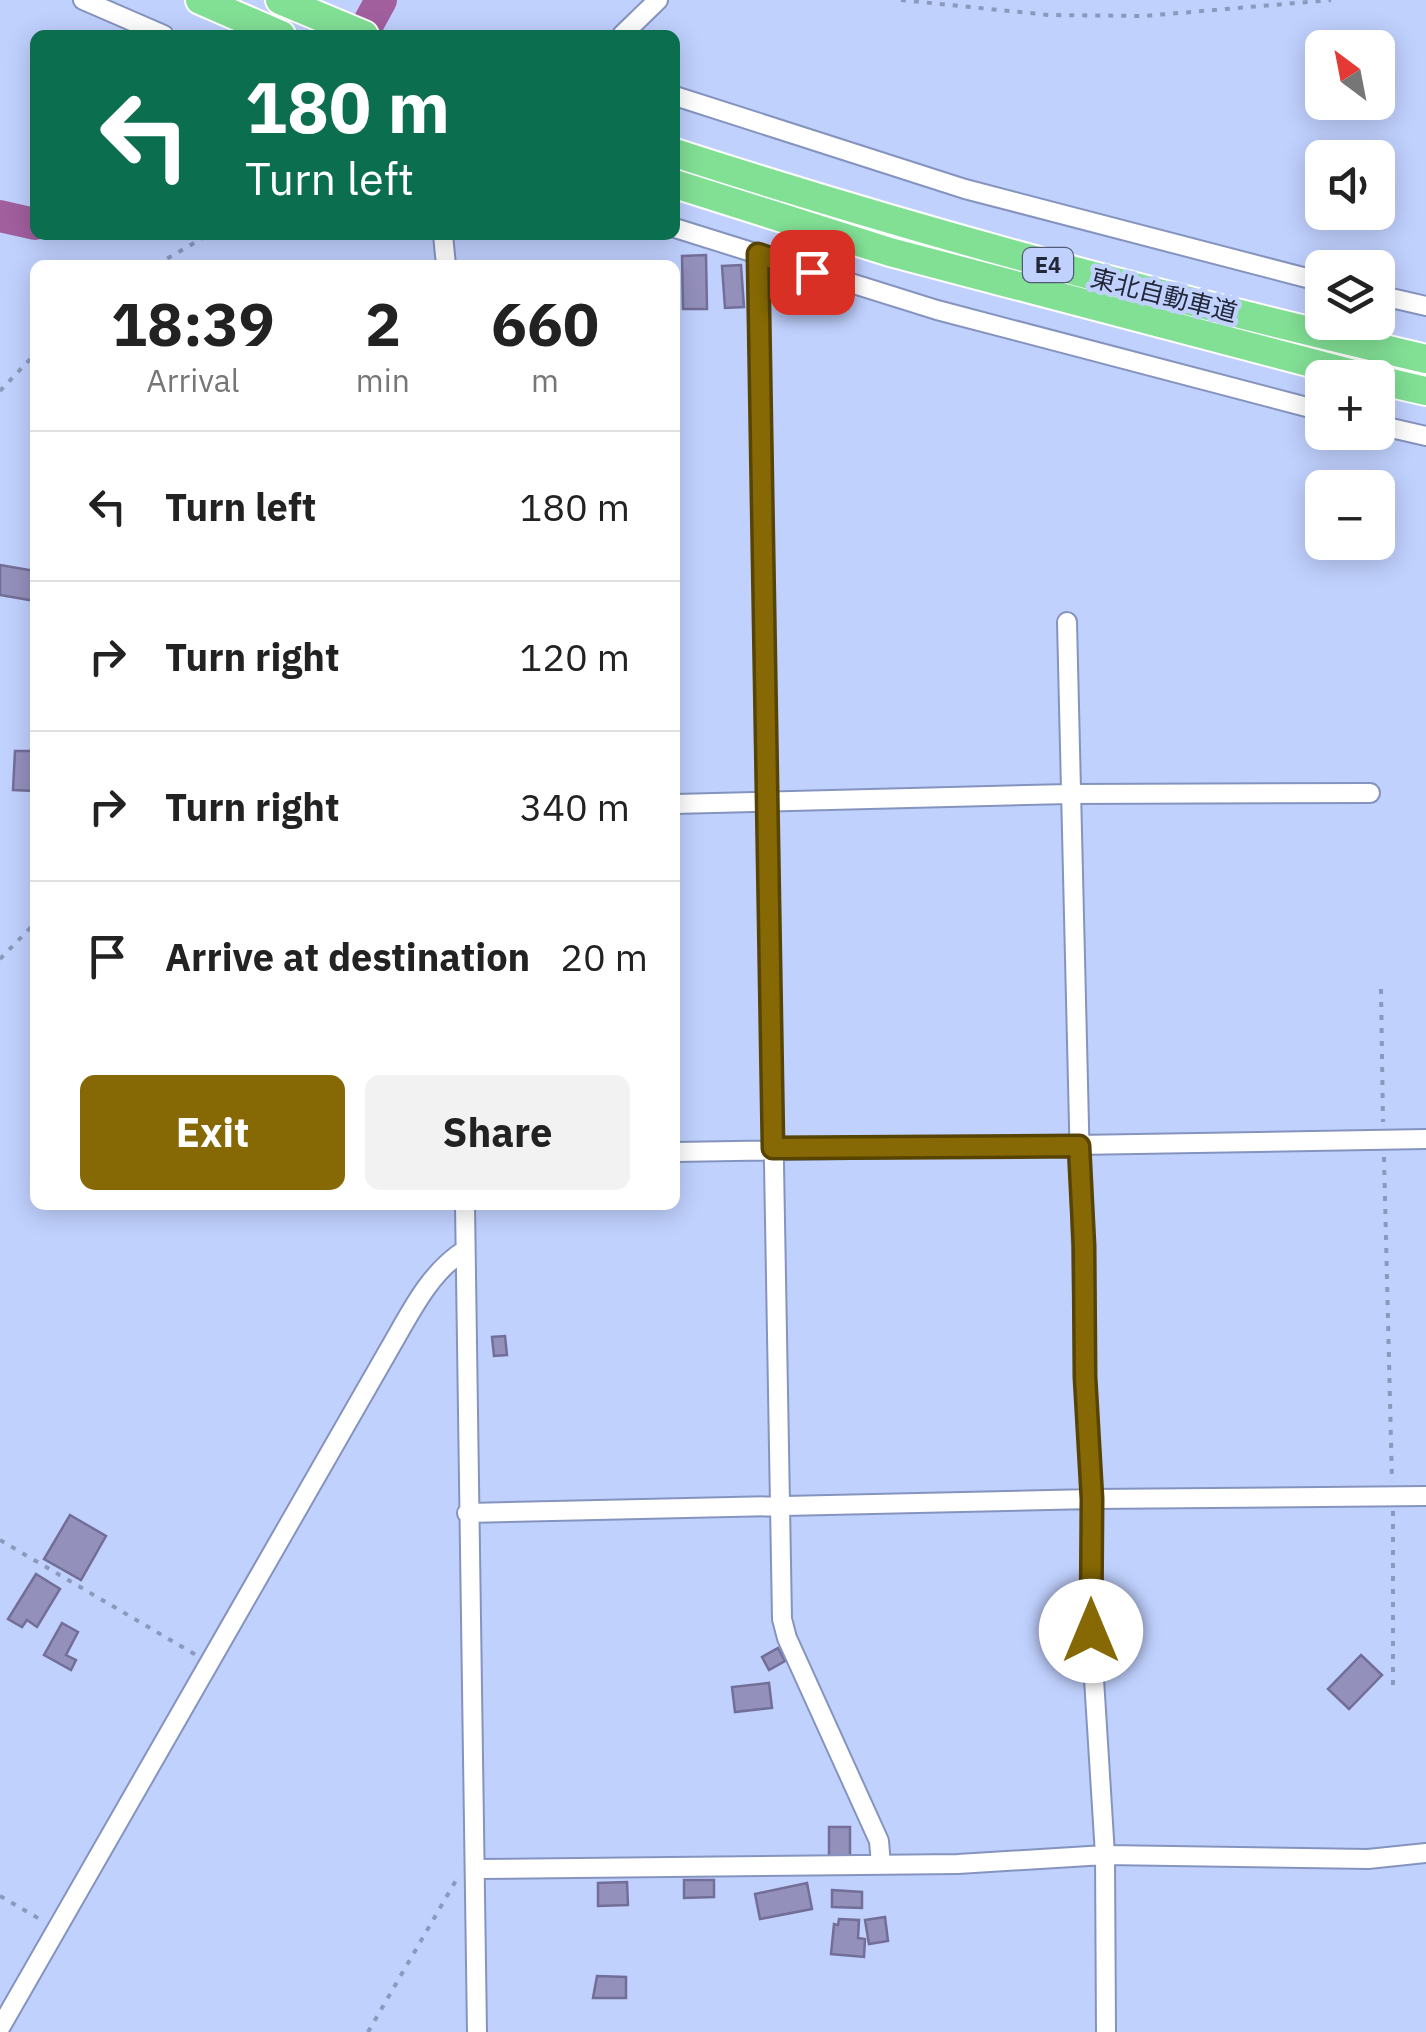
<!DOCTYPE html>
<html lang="en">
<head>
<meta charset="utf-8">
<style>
  body { margin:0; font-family:"IBM Plex Sans","Noto Sans JP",sans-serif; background:#f2f2f2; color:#222; height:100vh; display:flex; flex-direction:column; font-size:38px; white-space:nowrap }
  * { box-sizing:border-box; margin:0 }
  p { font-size:32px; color:#767676 }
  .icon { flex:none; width:55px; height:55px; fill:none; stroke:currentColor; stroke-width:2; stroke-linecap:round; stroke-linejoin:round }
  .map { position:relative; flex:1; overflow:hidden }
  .sheet { position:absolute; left:30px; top:260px; width:650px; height:950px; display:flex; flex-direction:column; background:#fff; border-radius:15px; box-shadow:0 5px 25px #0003 }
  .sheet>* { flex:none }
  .hud { position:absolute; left:30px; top:30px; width:650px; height:210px; border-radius:15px; box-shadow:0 5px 25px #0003; background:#0b6e4f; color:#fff; overflow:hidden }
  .needle { width:65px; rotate:328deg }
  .controls { position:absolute; left:1305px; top:30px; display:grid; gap:20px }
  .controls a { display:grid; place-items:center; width:90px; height:90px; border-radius:15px; background:#fff; box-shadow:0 5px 25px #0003; font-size:50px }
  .pin { position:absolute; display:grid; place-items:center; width:85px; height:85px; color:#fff; margin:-42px; border-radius:20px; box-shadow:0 5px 15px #0006 }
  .me { position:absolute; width:110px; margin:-55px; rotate:0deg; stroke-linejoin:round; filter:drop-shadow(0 0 8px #0008) }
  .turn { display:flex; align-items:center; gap:35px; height:210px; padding:0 50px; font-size:45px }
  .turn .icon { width:130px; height:130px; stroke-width:2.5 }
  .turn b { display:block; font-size:70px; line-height:85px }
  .eta { display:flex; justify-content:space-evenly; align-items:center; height:170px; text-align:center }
  .eta b { font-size:60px; font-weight:700; line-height:70px }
  .primary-button { display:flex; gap:20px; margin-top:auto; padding:20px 50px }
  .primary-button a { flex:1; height:115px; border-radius:15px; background:#866904; color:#fff; font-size:40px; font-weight:700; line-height:115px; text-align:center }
  .primary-button a+a { background:#f2f2f2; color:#222 }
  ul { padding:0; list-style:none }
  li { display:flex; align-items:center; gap:30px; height:150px; padding:0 50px; border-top:2px solid #e0e0e0 }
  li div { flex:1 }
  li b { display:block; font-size:38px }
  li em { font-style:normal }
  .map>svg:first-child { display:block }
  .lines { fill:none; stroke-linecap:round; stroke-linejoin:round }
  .river { stroke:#a15f9e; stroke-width:32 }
  .building { fill:#9490bc; stroke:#726e98; stroke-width:2.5 }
  .minor-casing { stroke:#8594bf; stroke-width:22 }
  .highway-casing { stroke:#fff; stroke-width:32 }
  .path { stroke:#8b99bc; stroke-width:4; stroke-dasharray:5 8; stroke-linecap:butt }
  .minor { stroke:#fff; stroke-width:18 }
  .highway { stroke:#82e095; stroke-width:28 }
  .route-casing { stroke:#574403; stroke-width:25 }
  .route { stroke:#866904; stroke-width:18 }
  .labels { text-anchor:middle; stroke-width:9; stroke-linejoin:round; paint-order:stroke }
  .shield { fill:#c0d1fe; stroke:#515b74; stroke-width:2.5 }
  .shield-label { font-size:22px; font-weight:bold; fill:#222839 }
  .street-label { font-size:25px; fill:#222839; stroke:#c0d1fe }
</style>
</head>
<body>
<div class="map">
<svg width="1426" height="2032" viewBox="0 0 1426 2032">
  <rect width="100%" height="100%" fill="#c0d1fe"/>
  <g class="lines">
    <!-- river -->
    <path class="river" d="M 362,35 L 381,0
      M 0,216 L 35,224"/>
  </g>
  <!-- building -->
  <path class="building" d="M 706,255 L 707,309 L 683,309 L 682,256 Z
    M 741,265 L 744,307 L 725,308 L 722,266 Z
    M 0,565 L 35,571 L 35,601 L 0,595 Z
    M 15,751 L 35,751 L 35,791 L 13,790 Z
    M 505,1336 L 507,1355 L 494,1356 L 492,1337 Z
    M 70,1515 L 106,1536 L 81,1580 L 44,1559 Z
    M 36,1574 L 60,1589 L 37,1627 L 27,1620 L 22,1627 L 8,1619 Z
    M 62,1623 L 78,1632 L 66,1655 L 76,1660 L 71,1670 L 44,1655 Z
    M 778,1648 L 785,1661 L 769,1670 L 762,1657 Z
    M 1361,1655 L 1382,1675 L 1349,1709 L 1328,1689 Z
    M 769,1683 L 772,1708 L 735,1712 L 732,1687 Z
    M 829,1827 L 850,1827 L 850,1857 L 829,1857 Z
    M 684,1880 L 714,1880 L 714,1897 L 684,1898 Z
    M 627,1882 L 628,1905 L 598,1906 L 598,1883 Z
    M 807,1883 L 812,1909 L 760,1919 L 755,1894 Z
    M 832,1890 L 862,1892 L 862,1908 L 832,1907 Z
    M 885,1917 L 888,1941 L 869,1944 L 865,1920 Z
    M 839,1919 L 859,1920 L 858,1938 L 865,1939 L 864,1957 L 831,1954 L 834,1924 L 838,1925 Z
    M 597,1976 L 626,1977 L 626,1998 L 593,1998 Z"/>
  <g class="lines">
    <defs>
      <path id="minor" d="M 83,0 L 164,35
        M 622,35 L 658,0
        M 675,96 L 965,189 L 1322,282
        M 675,228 L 937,310 L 1322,411
        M 443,235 L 446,265
        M 758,254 L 782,1619 L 787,1638 L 879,1841 L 881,1865
        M 1378,295 L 1426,306
        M 1378,425 L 1426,436
        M 1067,622 L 1085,1377 L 1092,1499 L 1091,1631 L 1105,1855 L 1106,2032
        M 675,804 L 1069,794 L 1370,793
        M 675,1152 L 1426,1139
        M 465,1205 L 477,2032
        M 467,1513 L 1092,1499 L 1426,1496
        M 475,1869 L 958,1864 L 1105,1855 L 1368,1859 L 1426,1853
        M 0,2028 L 387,1353 C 409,1316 428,1273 465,1250"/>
      <path id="highway" d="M 200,0 L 281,35
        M 280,0 L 364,35
        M 675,153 C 922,233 1173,300 1426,359
        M 675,184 L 890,252 L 1369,378
        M 1378,380 L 1426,391"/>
    </defs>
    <!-- minor casing -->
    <use href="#minor" class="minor-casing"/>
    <!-- highway casing -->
    <use href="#highway" class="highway-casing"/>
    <!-- path -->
    <path class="path" d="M 901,0 L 1049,15 L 1144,16 L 1331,0
      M 156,265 L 208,235
      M 0,391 L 35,354
      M 0,959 L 35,923
      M 1381,989 L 1383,1122
      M 1384,1157 L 1392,1482
      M 1393,1511 L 1393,1687
      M 0,1540 L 196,1655
      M 0,1896 L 43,1921
      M 368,2032 L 458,1877"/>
    <!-- minor -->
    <use href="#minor" class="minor"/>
    <!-- highway -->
    <use href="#highway" class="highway"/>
  </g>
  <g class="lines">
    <defs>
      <path id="route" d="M 812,272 L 758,254 L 773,1148 L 1079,1146 L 1084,1246 L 1085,1377 L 1092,1499 L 1091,1631"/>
    </defs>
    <!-- route casing -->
    <use href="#route" class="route-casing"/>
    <!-- route -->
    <use href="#route" class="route"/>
  </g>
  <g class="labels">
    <!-- shield labels -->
    <rect class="shield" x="1023" y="248" width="50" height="34" rx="8"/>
    <g class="shield-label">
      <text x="1048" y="273">E4</text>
    </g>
    <!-- street labels -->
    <g class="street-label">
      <text transform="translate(1164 295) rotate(14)" y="9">東北自動車道</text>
    </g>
  </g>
</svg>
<div class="controls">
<a><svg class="needle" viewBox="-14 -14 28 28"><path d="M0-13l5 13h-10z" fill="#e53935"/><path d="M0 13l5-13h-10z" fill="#767676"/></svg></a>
<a><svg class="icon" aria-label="sound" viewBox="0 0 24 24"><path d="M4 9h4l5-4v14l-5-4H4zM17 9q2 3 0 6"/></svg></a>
<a><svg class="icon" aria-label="layers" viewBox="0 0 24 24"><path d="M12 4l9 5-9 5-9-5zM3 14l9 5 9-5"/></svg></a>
<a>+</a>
<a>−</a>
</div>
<div class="pin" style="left:812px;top:272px;background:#d93025"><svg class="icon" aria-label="arrive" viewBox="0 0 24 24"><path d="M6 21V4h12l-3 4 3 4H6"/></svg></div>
<svg class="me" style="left:1091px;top:1631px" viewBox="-20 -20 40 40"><circle r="19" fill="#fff"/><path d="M0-13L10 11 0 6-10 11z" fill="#866904"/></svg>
<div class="hud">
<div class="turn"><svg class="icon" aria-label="left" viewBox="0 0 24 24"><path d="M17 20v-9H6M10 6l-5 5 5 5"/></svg><div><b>180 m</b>Turn left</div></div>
</div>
<section class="sheet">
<div class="eta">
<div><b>18:39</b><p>Arrival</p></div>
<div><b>2</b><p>min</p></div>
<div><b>660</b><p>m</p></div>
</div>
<ul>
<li><svg class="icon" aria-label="left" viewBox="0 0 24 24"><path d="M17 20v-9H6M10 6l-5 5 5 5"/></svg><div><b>Turn left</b></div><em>180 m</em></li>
<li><svg class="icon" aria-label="right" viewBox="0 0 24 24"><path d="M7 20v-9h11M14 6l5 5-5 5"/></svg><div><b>Turn right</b></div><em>120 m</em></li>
<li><svg class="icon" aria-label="right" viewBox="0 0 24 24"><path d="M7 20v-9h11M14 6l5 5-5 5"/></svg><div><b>Turn right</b></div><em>340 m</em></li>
<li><svg class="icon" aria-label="arrive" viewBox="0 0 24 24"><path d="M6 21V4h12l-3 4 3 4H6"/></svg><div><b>Arrive at destination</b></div><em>20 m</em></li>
</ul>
<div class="primary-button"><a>Exit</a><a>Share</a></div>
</section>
</div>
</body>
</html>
